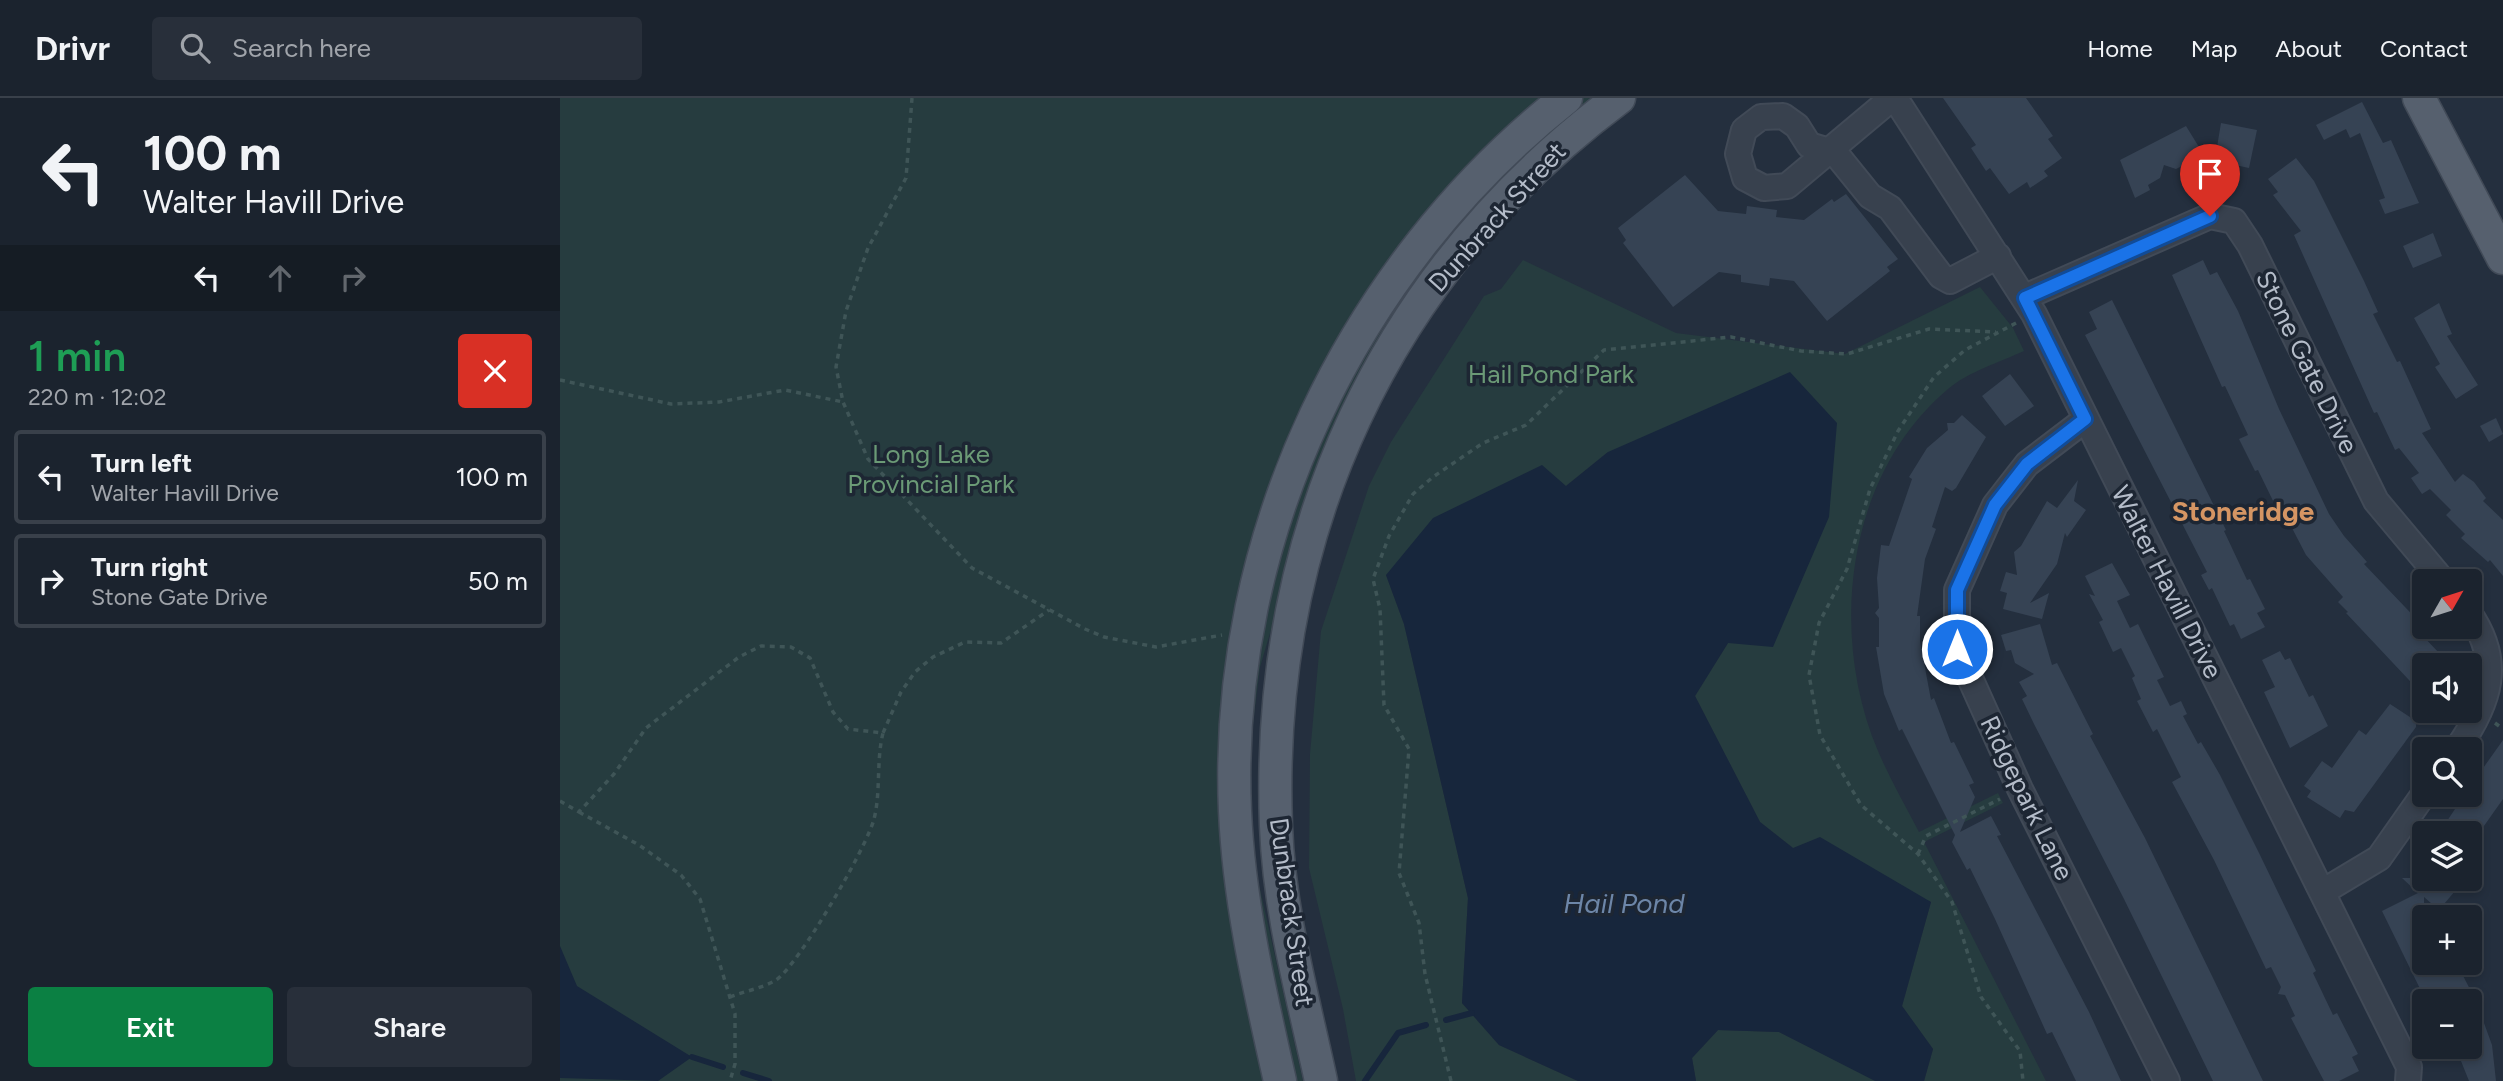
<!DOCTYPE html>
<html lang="en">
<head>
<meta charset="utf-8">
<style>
  body { margin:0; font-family:Figtree,sans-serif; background:#282f3a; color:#f1f3f6; height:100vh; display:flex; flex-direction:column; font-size:26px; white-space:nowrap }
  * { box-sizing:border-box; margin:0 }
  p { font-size:23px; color:#a0a4aa }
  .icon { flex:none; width:38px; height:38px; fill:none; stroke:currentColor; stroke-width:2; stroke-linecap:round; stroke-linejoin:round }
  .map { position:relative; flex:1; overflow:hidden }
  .panel { display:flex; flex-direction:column; background:#1b232e; width:560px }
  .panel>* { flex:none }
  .guide { background:#1b232e; color:#f1f3f6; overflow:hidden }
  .needle { width:46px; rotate:51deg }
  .controls { position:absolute; left:1852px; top:471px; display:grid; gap:14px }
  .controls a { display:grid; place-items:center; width:70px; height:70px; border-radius:7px; background:#1b232e; box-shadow:0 4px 10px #0003,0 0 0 2px #39404a; font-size:35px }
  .pin { position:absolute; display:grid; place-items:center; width:60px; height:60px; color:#fff; margin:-72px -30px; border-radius:50% 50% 50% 0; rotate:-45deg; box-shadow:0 0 7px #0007 }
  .pin .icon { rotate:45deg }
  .me { position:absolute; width:77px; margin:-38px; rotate:0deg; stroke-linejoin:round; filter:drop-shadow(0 0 5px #0008) }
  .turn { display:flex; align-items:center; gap:24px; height:147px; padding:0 28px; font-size:32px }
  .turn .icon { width:91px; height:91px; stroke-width:2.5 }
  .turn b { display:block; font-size:49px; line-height:60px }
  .lanes { display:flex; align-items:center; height:66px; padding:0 28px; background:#0003; justify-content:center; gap:35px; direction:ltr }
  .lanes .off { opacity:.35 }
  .round { display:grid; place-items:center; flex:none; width:74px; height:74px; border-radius:7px; background:#282f3a }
  .summary { display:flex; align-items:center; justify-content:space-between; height:119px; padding:0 28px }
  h1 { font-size:42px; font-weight:600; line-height:52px; color:#1e9e55 }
  .action { display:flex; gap:14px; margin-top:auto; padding:14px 28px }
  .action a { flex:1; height:80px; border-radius:7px; background:#0b8043; color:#fff; font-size:28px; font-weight:600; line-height:80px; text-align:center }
  .action a+a { background:#282f3a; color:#f1f3f6 }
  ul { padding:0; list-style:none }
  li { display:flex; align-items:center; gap:21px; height:94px; margin:0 14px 10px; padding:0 14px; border:4px solid #39404a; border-radius:7px }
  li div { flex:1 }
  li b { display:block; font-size:26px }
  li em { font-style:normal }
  header { display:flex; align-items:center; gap:42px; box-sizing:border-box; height:98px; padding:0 35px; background:#1b232e; border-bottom:2px solid #39404a }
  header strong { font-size:33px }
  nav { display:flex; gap:38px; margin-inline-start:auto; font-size:24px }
  .search { width:490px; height:63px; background:#282f3a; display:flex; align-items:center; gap:18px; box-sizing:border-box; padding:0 24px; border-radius:7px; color:#a0a4aa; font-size:26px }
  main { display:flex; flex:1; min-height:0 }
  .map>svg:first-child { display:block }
  .green { fill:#263c3f }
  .water { fill:#17263c }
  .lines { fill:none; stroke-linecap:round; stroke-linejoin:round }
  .stream { stroke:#17263c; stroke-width:6 }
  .building { fill:#364354 }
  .minor-casing { stroke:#414a57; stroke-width:28 }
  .major-casing { stroke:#414a57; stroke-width:35 }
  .path { stroke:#3f5557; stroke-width:3.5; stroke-dasharray:5 5; stroke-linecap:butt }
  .minor { stroke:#38414e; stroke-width:24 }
  .major { stroke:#56606e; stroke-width:32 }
  .route-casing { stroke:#114b97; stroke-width:18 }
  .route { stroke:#1a73e8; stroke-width:12 }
  .labels { text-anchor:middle; stroke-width:7; stroke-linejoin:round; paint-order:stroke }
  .street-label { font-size:26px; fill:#b4bcc9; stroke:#1d2633 }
  .park-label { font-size:26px; fill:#6b9a76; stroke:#1d2633 }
  .neighbourhood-label { font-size:28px; font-weight:bold; fill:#d59563; stroke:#1d2633 }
  .water-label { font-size:28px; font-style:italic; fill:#6d86a8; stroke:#1d2633 }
</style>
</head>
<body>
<header>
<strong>Drivr</strong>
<div class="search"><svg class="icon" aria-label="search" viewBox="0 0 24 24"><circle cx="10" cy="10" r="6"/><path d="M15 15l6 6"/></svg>Search here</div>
<nav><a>Home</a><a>Map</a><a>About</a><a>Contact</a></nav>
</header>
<main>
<section class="panel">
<div class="guide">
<div class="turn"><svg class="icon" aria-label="left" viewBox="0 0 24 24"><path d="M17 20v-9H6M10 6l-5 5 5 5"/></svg><div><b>100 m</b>Walter Havill Drive</div></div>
<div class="lanes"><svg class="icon" aria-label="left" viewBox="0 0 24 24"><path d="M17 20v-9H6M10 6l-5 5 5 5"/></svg><svg class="icon off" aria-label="ahead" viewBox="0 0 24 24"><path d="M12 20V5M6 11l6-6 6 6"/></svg><svg class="icon off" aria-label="right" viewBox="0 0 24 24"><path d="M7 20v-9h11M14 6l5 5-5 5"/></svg></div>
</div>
<div class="summary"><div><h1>1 min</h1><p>220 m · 12:02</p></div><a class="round" style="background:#d93025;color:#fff"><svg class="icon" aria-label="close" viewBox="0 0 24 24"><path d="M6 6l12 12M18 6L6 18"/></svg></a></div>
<ul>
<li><svg class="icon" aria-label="left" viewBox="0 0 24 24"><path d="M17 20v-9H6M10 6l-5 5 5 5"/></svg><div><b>Turn left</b><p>Walter Havill Drive</p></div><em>100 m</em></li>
<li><svg class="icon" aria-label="right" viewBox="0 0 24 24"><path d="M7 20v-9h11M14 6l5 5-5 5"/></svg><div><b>Turn right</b><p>Stone Gate Drive</p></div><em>50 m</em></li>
</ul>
<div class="action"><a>Exit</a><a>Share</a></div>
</section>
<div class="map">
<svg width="1943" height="983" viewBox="0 0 1943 983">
  <rect width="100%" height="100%" fill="#242f3e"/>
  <!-- green -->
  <path class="green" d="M 0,0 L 1058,0 L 932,108 L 734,454 L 700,569 L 690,651 L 689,729 L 695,769 L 743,983 L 0,983 Z
    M 963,162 L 1116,235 L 1285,256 L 1420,189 L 1453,230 L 1464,253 C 1440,264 1408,274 1388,291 C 1286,377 1268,535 1318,653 C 1330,681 1345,707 1359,734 L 1438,695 L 1443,705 L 1364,744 L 1486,983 L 1364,983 L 1373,951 L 1342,908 L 1371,804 L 1233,750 L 1200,724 L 1135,598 L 1168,545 L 1048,354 L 1006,388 L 826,477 L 844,526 L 908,800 L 902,905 L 939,947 L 1018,983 L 796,983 L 783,911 L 749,770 L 750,656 L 761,533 L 809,388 L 831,344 L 924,198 L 941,191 Z
    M 1158,932 L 1219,934 L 1317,983 L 1136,983 L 1132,960 Z"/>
  <!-- water -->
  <path class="water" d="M 1230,274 L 1277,325 L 1269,419 L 1213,549 L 1168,545 L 1135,598 L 1200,724 L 1233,750 L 1260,739 L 1371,804 L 1342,908 L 1373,951 L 1364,983 L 1315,983 L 1219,934 L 1158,932 L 1132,960 L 1136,983 L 1018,983 L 939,947 L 902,905 L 908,800 L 844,526 L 826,477 L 873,420 L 982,367 L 1006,388 L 1048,354 Z
    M 0,848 L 17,888 L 132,959 L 98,983 L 0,980 Z"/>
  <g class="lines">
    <!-- stream -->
    <path class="stream" d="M 886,922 L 912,915
      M 132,959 L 163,969
      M 183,975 L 209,983
      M 805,983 L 838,935 L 866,927"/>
  </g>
  <!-- building -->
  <path class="building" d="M 1383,0 L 1466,0 L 1493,38 L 1488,41 L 1502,60 L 1484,73 L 1488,78 L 1470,90 L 1467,84 L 1449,96 L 1430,70 L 1426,73 L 1411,50 L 1416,47 Z
    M 1802,4 L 1823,45 L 1831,42 L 1859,105 L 1825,116 L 1819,102 L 1825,100 L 1800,35 L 1790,40 L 1786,31 L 1764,42 L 1756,27 Z
    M 1661,25 L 1697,32 L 1689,70 L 1675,67 L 1674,72 L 1654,67 Z
    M 1626,28 L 1647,62 L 1630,70 L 1628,65 L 1616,71 L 1604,67 L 1600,80 L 1588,87 L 1590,92 L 1575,100 L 1560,62 Z
    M 1736,60 L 1754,83 L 1804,183 L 1818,214 L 1813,216 L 1837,264 L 1840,263 L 1871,331 L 1862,335 L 1895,384 L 1903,376 L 1914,384 L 1926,400 L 1923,403 L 1943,422 L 1943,478 L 1930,462 L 1928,464 L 1901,440 L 1905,436 L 1886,417 L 1891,412 L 1870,391 L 1862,396 L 1851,380 L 1859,375 L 1839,350 L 1835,352 L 1817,314 L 1814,315 L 1734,137 L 1741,133 L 1713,97 L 1718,94 L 1708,81 Z
    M 1125,77 L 1158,113 L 1186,116 L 1187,108 L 1217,112 L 1216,119 L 1244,122 L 1272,101 L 1274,104 L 1286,96 L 1338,161 L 1327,169 L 1330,173 L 1267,223 L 1234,183 L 1210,180 L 1209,188 L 1181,184 L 1181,177 L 1159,174 L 1113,209 L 1063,145 L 1066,142 L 1058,130 Z
    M 1873,135 L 1882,158 L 1853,170 L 1843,148 Z
    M 1643,162 L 1650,177 L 1657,174 L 1678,213 L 1719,311 L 1769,416 L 1784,438 L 1807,464 L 1804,466 L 1866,531 L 1861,536 L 1881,557 L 1871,567 L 1864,567 L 1864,598 L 1786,515 L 1788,514 L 1778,504 L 1783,499 L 1746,457 L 1720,407 L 1716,409 L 1698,372 L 1695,373 L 1679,341 L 1688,337 L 1665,288 L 1662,289 L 1612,177 Z
    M 1552,202 L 1666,432 L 1664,433 L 1687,482 L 1690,481 L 1705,511 L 1697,515 L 1705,529 L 1681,541 L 1674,526 L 1670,528 L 1652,490 L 1649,492 L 1641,477 L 1647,474 L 1525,237 L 1537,231 L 1529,214 Z
    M 1879,205 L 1892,236 L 1887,238 L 1918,287 L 1896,301 L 1875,269 L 1880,266 L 1854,220 Z
    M 1450,276 L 1474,308 L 1445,328 L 1422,298 Z
    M 1402,317 L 1426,339 L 1396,390 L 1392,393 L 1385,389 L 1372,429 L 1376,431 L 1365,461 L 1357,518 L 1360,518 L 1360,543 L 1371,602 L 1374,600 L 1391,645 L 1394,644 L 1414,685 L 1409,687 L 1415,699 L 1400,734 L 1431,718 L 1441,737 L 1437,738 L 1529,914 L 1561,983 L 1516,983 L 1492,934 L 1487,936 L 1435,821 L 1410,770 L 1407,772 L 1392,744 L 1395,737 L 1342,631 L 1339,633 L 1324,596 L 1316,549 L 1319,549 L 1319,520 L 1315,515 L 1319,510 L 1317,480 L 1321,447 L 1329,448 L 1352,381 L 1349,379 L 1367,350 L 1388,332 L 1387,325 L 1394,325 Z
    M 1936,320 L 1943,336 L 1929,344 L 1920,328 Z
    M 1518,382 L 1514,403 L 1526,412 L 1507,439 L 1505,435 L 1497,466 L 1470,505 L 1489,495 L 1482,521 L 1443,511 L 1447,495 L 1440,493 L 1446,474 L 1457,477 L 1454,454 L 1461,448 L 1487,403 L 1497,410 Z
    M 1552,465 L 1570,497 L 1557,503 L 1570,530 L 1578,526 L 1604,579 L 1597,582 L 1610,608 L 1621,603 L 1627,616 L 1623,618 L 1638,646 L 1641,644 L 1660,677 L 1700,757 L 1756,873 L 1753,875 L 1773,917 L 1777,915 L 1798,956 L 1792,959 L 1799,973 L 1779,983 L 1764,983 L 1746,949 L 1731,920 L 1735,918 L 1725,897 L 1718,896 L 1721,889 L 1711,869 L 1706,871 L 1654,762 L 1612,684 L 1621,679 L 1597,631 L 1593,634 L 1577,603 L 1581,601 L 1572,580 L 1575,578 L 1561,550 L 1553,554 L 1539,524 L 1543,522 L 1529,496 L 1535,498 L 1525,478 Z
    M 1480,526 L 1492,567 L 1497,565 L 1533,636 L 1530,638 L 1585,740 L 1703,983 L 1653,983 L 1564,801 L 1474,626 L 1462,601 L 1467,598 L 1459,584 L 1474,576 L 1455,565 L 1451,552 L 1446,553 L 1441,537 Z
    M 1720,553 L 1725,562 L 1730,560 L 1749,599 L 1753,597 L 1768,628 L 1730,650 L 1704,594 L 1715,589 L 1702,562 Z
    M 1830,606 L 1856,623 L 1856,629 L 1794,714 L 1785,712 L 1780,720 L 1747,699 L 1751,693 L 1744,688 L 1762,663 L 1772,670 L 1799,632 L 1806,637 Z
    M 1943,642 L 1943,701 L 1919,735 L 1892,735 L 1883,729 L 1905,696 L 1909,696 L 1909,690 Z
    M 1842,780 L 1906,780 L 1879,812 L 1864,799 L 1864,864 L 1896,864 L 1916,903 L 1932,947 L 1936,983 L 1909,983 L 1895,948 L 1909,948 L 1909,903 L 1866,903 L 1822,813 L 1858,795 Z"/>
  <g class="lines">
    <defs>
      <path id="minor" d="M 1335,0 L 1474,216 L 1849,969 L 1848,983
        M 1272,51 L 1310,98 L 1330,110 L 1381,178 L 1390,183 L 1438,158
        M 1269,53 L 1249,47 L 1237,28 L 1223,18 L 1201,19 L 1184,32 L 1178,56 L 1185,80 L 1204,90 L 1227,88 L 1332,0
        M 1465,199 L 1650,118 L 1674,123 L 1690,147 L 1816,403 L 1883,483
        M 1526,321 L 1467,366 L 1435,407 L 1397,492 L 1397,551 L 1460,691 L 1607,983
        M 1897,651 C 1930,604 1943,564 1909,515
        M 1764,793 L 1819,760 L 1864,696"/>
      <path id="major" d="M 1859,0 L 1943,160
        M 720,983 C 700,894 679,805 675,713 C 663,439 792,169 1006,0
        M 761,983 C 743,899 719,814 716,728 C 705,435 823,176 1059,0"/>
    </defs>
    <!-- minor casing -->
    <use href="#minor" class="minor-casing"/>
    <!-- major casing -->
    <use href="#major" class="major-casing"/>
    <!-- path -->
    <path class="path" d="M 352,0 L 346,80 L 308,150 L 286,213 L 276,269 L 283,304 L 308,361 L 412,470 L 525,531 L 544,539 L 596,549 L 662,537
      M 1456,225 L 1405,252 L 1374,279 L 1338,333 L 1310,391 L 1287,471 L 1259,525 L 1249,577 L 1260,637 L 1301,707 L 1358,756 L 1392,804 L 1421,899 L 1460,953 L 1463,983
      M 0,282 L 111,306 L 159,304 L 225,292 L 283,304
      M 1935,625 L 1943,631
      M 0,703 L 19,714 L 54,676 L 86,630 L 179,559 L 201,548 L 231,549 L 250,560 L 273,614 L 288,631 L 323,635 L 341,594 L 355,574 L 373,559 L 405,544 L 441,545 L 489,512
      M 19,714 L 79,747 L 121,777 L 140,801 L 175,916 L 175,966 L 170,983
      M 1358,756 L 1366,738 L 1440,701
      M 170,899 C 185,893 203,890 216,882 C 238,868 307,749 314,721 C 321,694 316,663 323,635
      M 891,983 L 865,876 L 859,825 L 839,775 L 849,651 L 824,607 L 820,511 L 813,481 L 829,438 L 853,396 L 873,379 L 923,345 L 966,327 L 1044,252 L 1171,239 L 1241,253 L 1287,256 L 1369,231 L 1436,234"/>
    <!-- minor -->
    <use href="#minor" class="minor"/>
    <!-- major -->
    <use href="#major" class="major"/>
  </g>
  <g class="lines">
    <defs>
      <path id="route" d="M 1397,551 L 1397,492 L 1435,407 L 1467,366 L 1525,321 L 1465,200 L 1650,118"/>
    </defs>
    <!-- route casing -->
    <use href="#route" class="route-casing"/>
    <!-- route -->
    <use href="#route" class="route"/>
  </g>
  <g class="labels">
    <!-- street labels -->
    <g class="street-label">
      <text transform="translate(937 119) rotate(-48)" y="9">Dunbrack Street</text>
      <text transform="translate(1747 264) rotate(64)" y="9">Stone Gate Drive</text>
      <text transform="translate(1607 484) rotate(63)" y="9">Walter Havill Drive</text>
      <text transform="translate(1467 700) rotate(64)" y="9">Ridgepark Lane</text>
      <text transform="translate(732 814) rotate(82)" y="9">Dunbrack Street</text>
    </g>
    <!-- park labels -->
    <g class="park-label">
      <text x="991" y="285">Hail Pond Park</text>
      <text x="371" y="365">Long Lake<tspan x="371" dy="30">Provincial Park</tspan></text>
    </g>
    <!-- neighbourhood labels -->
    <g class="neighbourhood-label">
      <text x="1683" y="423">Stoneridge</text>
    </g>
    <!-- water labels -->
    <g class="water-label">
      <text x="1064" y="815">Hail Pond</text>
    </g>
  </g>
</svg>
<div class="controls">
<a><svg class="needle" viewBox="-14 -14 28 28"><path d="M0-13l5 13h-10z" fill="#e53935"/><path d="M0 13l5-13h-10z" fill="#a0a4aa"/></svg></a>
<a><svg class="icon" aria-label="sound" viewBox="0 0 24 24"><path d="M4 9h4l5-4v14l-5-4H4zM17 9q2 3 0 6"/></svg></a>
<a><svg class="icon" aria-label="search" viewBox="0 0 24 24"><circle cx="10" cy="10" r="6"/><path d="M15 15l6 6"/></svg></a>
<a><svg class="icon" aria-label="layers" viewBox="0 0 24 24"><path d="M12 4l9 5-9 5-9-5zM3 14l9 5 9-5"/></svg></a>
<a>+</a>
<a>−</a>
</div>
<div class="pin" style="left:1650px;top:118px;background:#d93025"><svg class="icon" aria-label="arrive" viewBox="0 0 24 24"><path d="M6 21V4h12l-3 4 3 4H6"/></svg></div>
<svg class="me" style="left:1397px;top:551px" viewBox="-20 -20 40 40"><circle r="17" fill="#1a73e8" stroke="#fff" stroke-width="3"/><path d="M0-11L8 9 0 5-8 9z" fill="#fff"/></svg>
</div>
</main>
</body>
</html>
